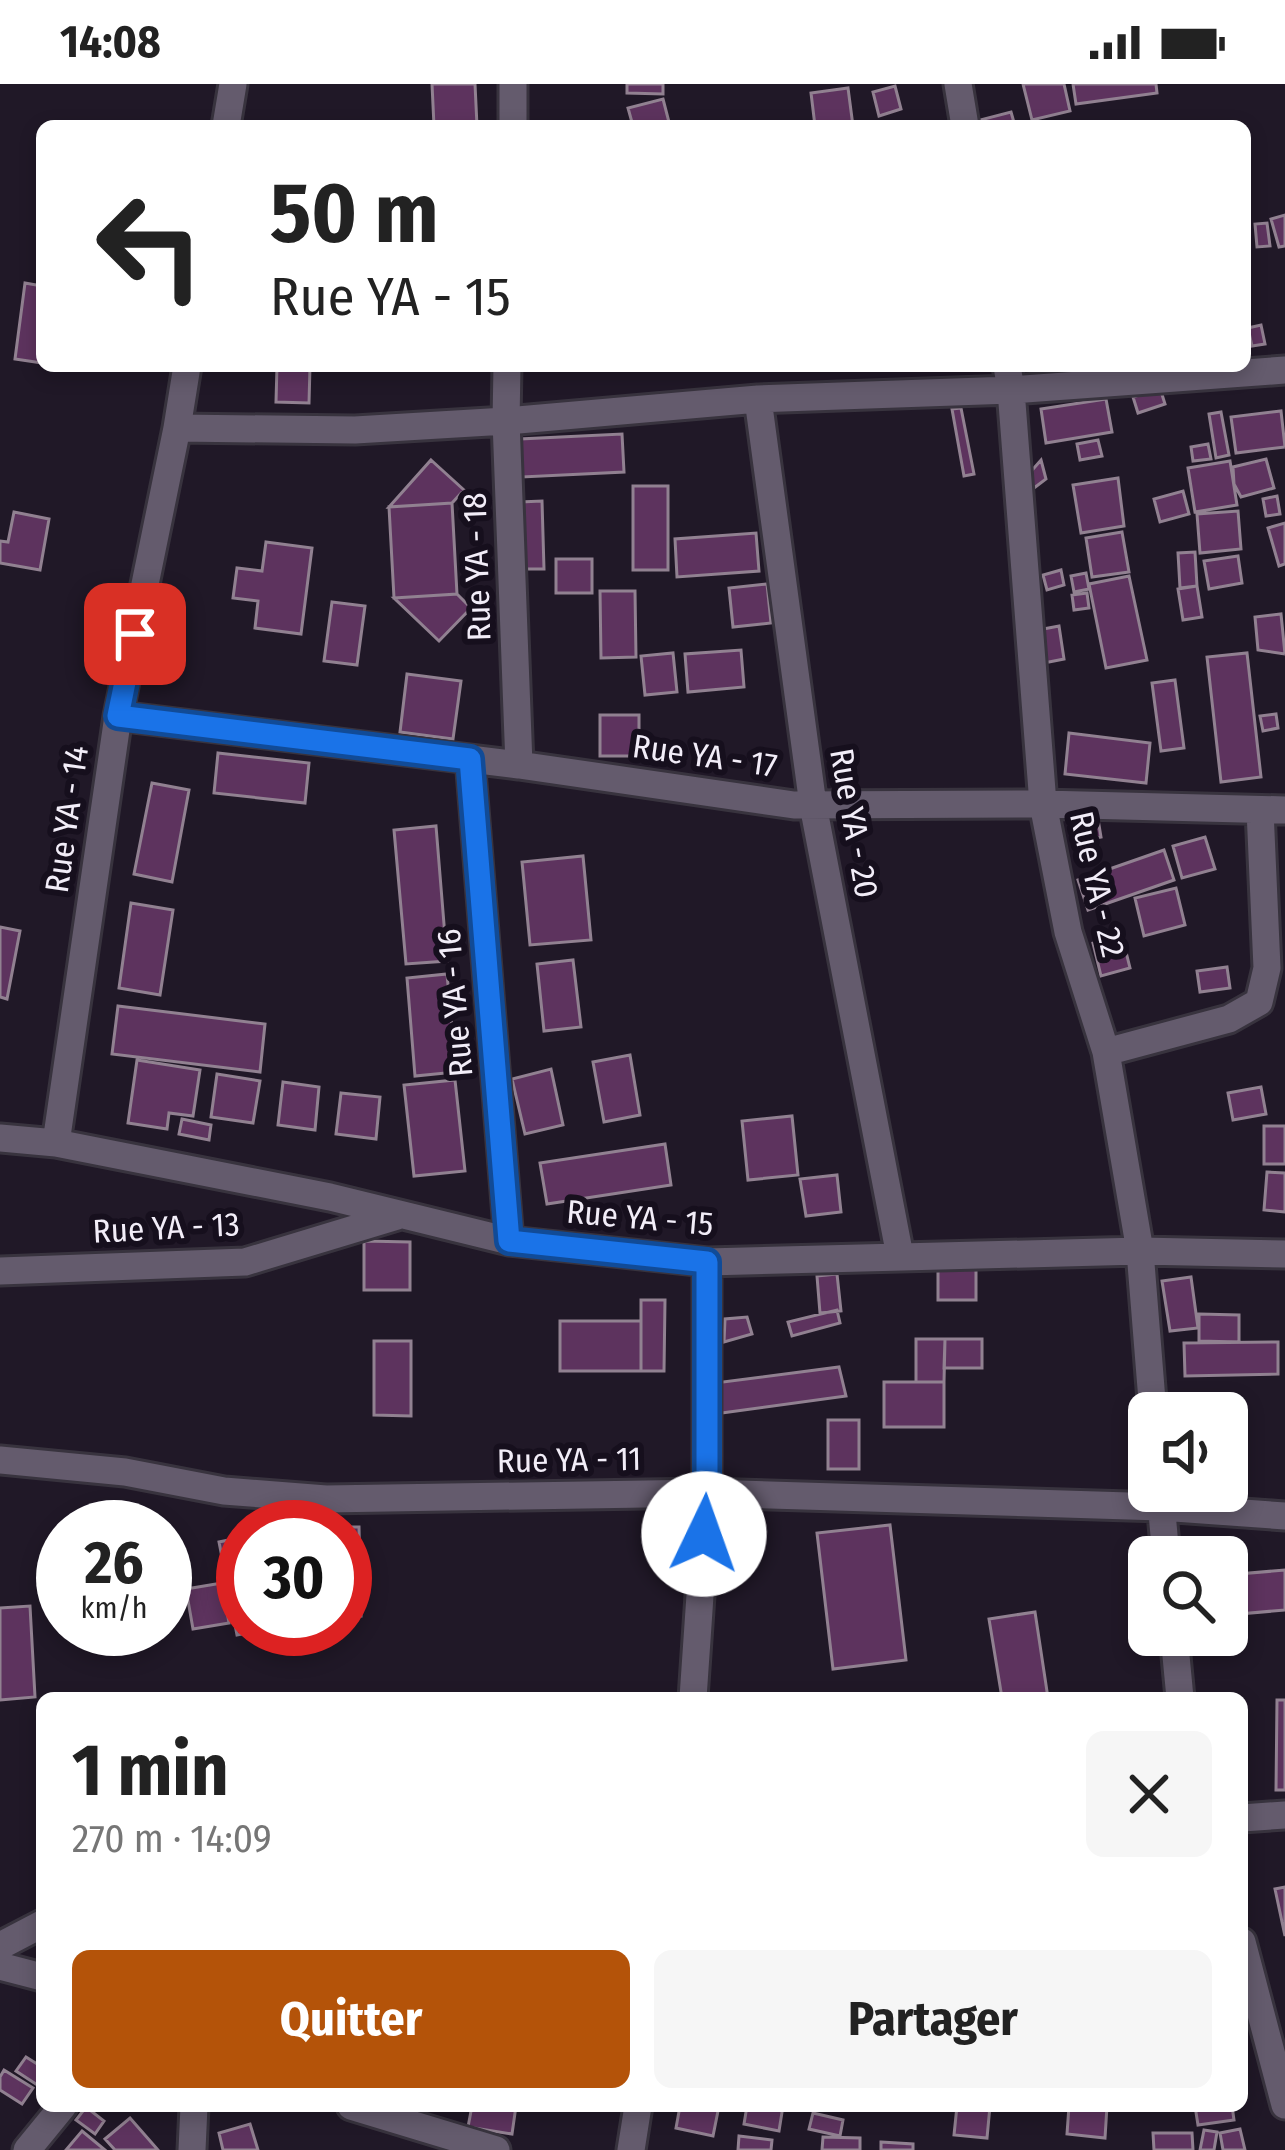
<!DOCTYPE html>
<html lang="fr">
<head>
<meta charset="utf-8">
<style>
  body { margin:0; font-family:"Fira Sans Condensed",sans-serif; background:#f6f6f6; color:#222; height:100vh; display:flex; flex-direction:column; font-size:45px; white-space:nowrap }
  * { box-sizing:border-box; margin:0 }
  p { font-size:39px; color:#767676 }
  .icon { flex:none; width:66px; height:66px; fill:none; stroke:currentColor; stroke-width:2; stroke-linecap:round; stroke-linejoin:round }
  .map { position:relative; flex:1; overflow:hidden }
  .side { position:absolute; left:36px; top:1608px; width:1212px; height:420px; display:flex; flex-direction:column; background:#fff; border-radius:18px; box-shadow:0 6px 18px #0003 }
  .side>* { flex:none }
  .top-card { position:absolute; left:36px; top:36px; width:1215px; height:252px; border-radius:18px; box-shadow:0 6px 18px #0003; background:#fff; color:#222; overflow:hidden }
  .buttons { position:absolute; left:1128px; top:1308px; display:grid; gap:24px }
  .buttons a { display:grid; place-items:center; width:120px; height:120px; border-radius:18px; background:#fff; box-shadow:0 6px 18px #0003; font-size:60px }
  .speed { position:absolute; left:36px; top:1416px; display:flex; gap:24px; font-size:60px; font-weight:700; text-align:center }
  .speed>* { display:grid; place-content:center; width:156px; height:156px; border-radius:50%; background:#fff; box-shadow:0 6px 18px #0003; line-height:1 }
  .speed small { font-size:30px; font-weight:400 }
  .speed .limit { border:18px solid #d22; background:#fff; color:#111 }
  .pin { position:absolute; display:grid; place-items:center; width:102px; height:102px; color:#fff; margin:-51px; border-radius:24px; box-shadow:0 6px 18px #0006 }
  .me { position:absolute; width:132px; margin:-66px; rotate:3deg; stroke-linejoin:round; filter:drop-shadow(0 0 9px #0008) }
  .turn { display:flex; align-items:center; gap:42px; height:252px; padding:0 36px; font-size:54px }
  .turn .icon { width:156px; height:156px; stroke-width:2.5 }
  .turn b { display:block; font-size:84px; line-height:102px }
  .round { display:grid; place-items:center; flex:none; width:126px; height:126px; border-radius:18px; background:#f6f6f6 }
  .overview { display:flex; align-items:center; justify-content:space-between; height:204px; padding:0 36px }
  h1 { font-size:72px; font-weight:700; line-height:90px }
  .button { display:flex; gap:24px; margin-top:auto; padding:24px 36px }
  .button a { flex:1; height:138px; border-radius:18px; background:#b45309; color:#fff; font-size:48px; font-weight:700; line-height:138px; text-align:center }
  .button a+a { background:#f6f6f6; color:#222 }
  .status { display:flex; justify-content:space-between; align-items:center; height:84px; padding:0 60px; background:#fff; direction:ltr }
  .status svg { height:33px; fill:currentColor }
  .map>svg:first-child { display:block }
  .building { fill:#5d335e; stroke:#918191; stroke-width:3 }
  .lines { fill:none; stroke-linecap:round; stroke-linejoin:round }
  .minor-casing { stroke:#38333e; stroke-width:33 }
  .minor { stroke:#645b6d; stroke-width:27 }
  .route-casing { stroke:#114b97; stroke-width:30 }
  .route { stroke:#1a73e8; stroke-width:21 }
  .labels { text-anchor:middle; stroke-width:12; stroke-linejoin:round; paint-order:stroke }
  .street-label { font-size:33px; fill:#f2edf8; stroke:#160f1d }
</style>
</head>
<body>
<div class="status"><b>14:08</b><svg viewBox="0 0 49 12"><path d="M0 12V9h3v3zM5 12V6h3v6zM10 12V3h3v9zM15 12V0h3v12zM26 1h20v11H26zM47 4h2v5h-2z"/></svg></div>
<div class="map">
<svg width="1285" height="2066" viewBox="0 0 1285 2066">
  <rect width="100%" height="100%" fill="#201827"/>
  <!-- building -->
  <path class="building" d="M 432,0 L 475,0 L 477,42 L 434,42 Z
    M 627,0 L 663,0 L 663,10 L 627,9 Z
    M 1023,0 L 1064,0 L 1070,27 L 1032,36 Z
    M 1073,0 L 1156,0 L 1157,9 L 1076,20 Z
    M 895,2 L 901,25 L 879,32 L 873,8 Z
    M 848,4 L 853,42 L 815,42 L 811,9 Z
    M 663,15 L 670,42 L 633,42 L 628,24 Z
    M 1011,28 L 1015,42 L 981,42 L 980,36 Z
    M 1285,131 L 1285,162 L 1279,163 L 1271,135 Z
    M 1267,139 L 1270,162 L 1257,163 L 1255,140 Z
    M 25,199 L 42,202 L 42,279 L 15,275 Z
    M 1261,241 L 1265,260 L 1252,262 L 1248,244 Z
    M 277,282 L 310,282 L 309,319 L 276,318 Z
    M 1160,304 L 1165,320 L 1138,329 L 1133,313 Z
    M 1106,315 L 1112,348 L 1046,359 L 1041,325 Z
    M 961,324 L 974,390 L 964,392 L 952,325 Z
    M 1281,327 L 1285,363 L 1236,369 L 1231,333 Z
    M 1221,328 L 1229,371 L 1216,374 L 1209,330 Z
    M 622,350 L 624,388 L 522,393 L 520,355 Z
    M 1098,356 L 1102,372 L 1080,376 L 1077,360 Z
    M 1208,360 L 1211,375 L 1193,377 L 1191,363 Z
    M 1266,375 L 1274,404 L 1241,413 L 1234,400 L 1233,383 Z
    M 431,376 L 464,406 L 452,419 L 389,423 Z
    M 1041,376 L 1046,395 L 1030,407 L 1027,392 Z
    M 1230,377 L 1237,421 L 1195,428 L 1188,384 Z
    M 1118,394 L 1124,442 L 1081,449 L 1073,401 Z
    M 633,402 L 668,402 L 668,486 L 633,486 Z
    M 1183,407 L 1189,430 L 1160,438 L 1154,415 Z
    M 1277,412 L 1280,430 L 1266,432 L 1263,415 Z
    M 542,417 L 544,485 L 523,485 L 520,418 Z
    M 452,419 L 457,510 L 394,514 L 389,423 Z
    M 1238,427 L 1241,465 L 1200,469 L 1197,430 Z
    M 14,428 L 49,435 L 40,486 L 0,479 L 0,457 L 8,458 Z
    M 1285,439 L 1285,480 L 1279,482 L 1268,444 Z
    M 1122,448 L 1129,488 L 1092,493 L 1086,454 Z
    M 756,449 L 759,487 L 677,493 L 675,455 Z
    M 266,458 L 312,464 L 301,550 L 255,544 L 258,517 L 233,514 L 237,484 L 262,487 Z
    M 1195,468 L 1197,502 L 1180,504 L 1178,469 Z
    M 1238,472 L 1242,499 L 1209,505 L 1204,477 Z
    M 556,475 L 592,475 L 592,509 L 556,509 Z
    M 1061,486 L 1064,501 L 1047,506 L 1043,491 Z
    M 1086,489 L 1089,505 L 1074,508 L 1071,492 Z
    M 1129,492 L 1147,576 L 1106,584 L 1089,500 Z
    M 767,500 L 771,539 L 733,543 L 729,504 Z
    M 1197,502 L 1202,533 L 1183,536 L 1178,505 Z
    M 600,507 L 635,507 L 636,573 L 601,574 Z
    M 1087,509 L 1089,524 L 1074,526 L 1072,511 Z
    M 457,510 L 471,524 L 439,557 L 394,514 Z
    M 332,518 L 365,522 L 357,581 L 324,577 Z
    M 1281,530 L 1285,570 L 1258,566 L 1255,533 Z
    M 1059,542 L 1064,575 L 1044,579 L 1038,546 Z
    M 741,566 L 744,603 L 688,608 L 685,570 Z
    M 673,569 L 677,608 L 645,611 L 641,572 Z
    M 1247,569 L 1261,693 L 1221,698 L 1207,573 Z
    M 407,590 L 461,597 L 453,655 L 400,648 Z
    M 1175,596 L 1184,664 L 1161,667 L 1152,599 Z
    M 1276,630 L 1278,644 L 1263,647 L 1260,632 Z
    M 600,631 L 639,631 L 639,672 L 600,672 Z
    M 1069,649 L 1150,659 L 1146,699 L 1065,690 Z
    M 218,669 L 309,679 L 305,719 L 214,709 Z
    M 152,699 L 189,706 L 172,798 L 134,790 Z
    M 1097,729 L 1101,753 L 1081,757 L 1077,732 Z
    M 436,742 L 447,877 L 406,880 L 394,746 Z
    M 1205,753 L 1215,785 L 1182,794 L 1173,762 Z
    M 1164,766 L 1174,796 L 1088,826 L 1078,796 Z
    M 583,772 L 591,856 L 530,861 L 522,778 Z
    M 1176,804 L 1185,841 L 1144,852 L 1135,814 Z
    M 131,819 L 173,826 L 160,911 L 119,904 Z
    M 0,843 L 20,847 L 7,915 L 0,913 Z
    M 1122,852 L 1130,884 L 1101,892 L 1093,859 Z
    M 573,876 L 581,943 L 544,947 L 537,880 Z
    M 1227,883 L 1230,904 L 1200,908 L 1197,887 Z
    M 447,890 L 456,988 L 415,992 L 407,894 Z
    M 118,922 L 265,940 L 260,988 L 112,970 Z
    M 630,971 L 640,1031 L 604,1038 L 593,978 Z
    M 137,976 L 200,986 L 193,1032 L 169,1029 L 167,1045 L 128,1039 Z
    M 551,985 L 563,1041 L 525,1050 L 512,995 Z
    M 217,990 L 260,997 L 253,1039 L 211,1033 Z
    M 455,996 L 465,1087 L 414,1092 L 404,1001 Z
    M 283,998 L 319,1003 L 315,1046 L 278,1041 Z
    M 1261,1003 L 1266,1030 L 1233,1036 L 1228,1009 Z
    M 341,1009 L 380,1013 L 376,1055 L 336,1050 Z
    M 792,1032 L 798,1091 L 748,1096 L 742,1037 Z
    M 182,1035 L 211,1041 L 209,1056 L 179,1050 Z
    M 1264,1042 L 1285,1042 L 1285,1080 L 1264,1080 Z
    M 665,1060 L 671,1101 L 547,1120 L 540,1079 Z
    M 1267,1088 L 1285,1089 L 1285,1128 L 1264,1126 Z
    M 837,1091 L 841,1128 L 806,1132 L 800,1095 Z
    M 364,1157 L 410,1158 L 410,1206 L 364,1206 Z
    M 938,1182 L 976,1182 L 976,1216 L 938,1216 Z
    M 837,1190 L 841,1227 L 820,1229 L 817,1192 Z
    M 1191,1193 L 1198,1244 L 1170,1247 L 1162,1197 Z
    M 641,1216 L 665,1216 L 664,1287 L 641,1287 Z
    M 837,1226 L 840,1239 L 792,1252 L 788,1238 Z
    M 1199,1230 L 1239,1231 L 1239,1258 L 1199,1257 Z
    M 747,1233 L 752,1250 L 724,1258 L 725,1235 Z
    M 560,1237 L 641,1237 L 641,1287 L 560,1287 Z
    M 916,1255 L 945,1255 L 944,1298 L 916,1298 Z
    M 945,1255 L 982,1255 L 982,1284 L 944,1284 Z
    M 374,1257 L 411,1257 L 411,1332 L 374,1331 Z
    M 1278,1258 L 1278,1290 L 1185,1292 L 1184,1259 Z
    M 839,1283 L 846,1312 L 707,1331 L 707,1300 Z
    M 884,1298 L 944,1298 L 944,1343 L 884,1343 Z
    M 828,1336 L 859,1336 L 859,1385 L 828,1385 Z
    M 890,1441 L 906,1576 L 833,1585 L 817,1449 Z
    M 335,1443 L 359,1443 L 361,1532 L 345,1533 L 345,1443 Z
    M 243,1453 L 243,1545 L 267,1545 L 237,1551 L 219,1458 Z
    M 1285,1486 L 1285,1526 L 1227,1531 L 1227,1491 Z
    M 222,1499 L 229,1539 L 193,1545 L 186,1505 Z
    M 30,1522 L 35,1613 L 0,1616 L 0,1524 Z
    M 1035,1528 L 1048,1614 L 1002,1614 L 989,1535 Z
    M 1277,1616 L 1285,1616 L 1285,1706 L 1276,1706 Z
    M 1285,1803 L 1285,1852 L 1275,1805 Z
    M 26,1973 L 42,1983 L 42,2004 L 16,1987 Z
    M 4,1986 L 33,2004 L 22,2020 L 0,2006 L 0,1993 Z
    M 472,2022 L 516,2022 L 512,2050 L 468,2043 Z
    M 680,2022 L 719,2022 L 713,2052 L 676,2044 Z
    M 747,2022 L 783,2022 L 779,2047 L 744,2040 Z
    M 957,2022 L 990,2022 L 987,2054 L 954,2051 Z
    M 1069,2022 L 1107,2022 L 1105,2054 L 1067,2050 Z
    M 1195,2022 L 1232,2022 L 1234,2036 L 1198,2041 Z
    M 86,2023 L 104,2037 L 95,2050 L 76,2036 Z
    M 813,2029 L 843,2036 L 840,2052 L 809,2045 Z
    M 130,2034 L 158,2066 L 115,2066 L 105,2055 Z
    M 250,2040 L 258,2066 L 223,2066 L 219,2049 Z
    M 1240,2045 L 1245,2066 L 1223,2066 L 1220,2049 Z
    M 1204,2046 L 1217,2048 L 1214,2066 L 1200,2066 Z
    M 82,2047 L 105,2066 L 66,2066 Z
    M 1153,2049 L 1192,2049 L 1193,2066 L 1154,2066 Z
    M 739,2052 L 772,2056 L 771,2066 L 738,2066 Z
    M 823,2053 L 860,2054 L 860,2066 L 822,2066 Z
    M 881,2058 L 913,2060 L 913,2066 L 881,2066 Z"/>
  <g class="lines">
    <defs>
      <path id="minor" d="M 958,0 L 965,42
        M 226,42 L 233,0
        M 513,42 L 513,0
        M 507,282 L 506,337 L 519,681
        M 1007,282 L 1011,306 L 1043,720 L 1068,848 L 1106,968 L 1140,1167 L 1153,1329
        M 758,315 L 813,721 L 900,1172
        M 177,344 L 355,346 L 506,337 L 758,315 L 1011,306 L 1285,286
        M 118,632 L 519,681 L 794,721 L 1043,720 L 1285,726
        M 470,675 L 509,1157
        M 1106,968 L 1229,935 L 1259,918 L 1267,884 L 1260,726
        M 0,1054 L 56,1059 L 330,1113 L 509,1157 L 707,1178 L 1140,1167 L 1285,1170
        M 56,1059 L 118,632 L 177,344 L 187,282
        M 0,1187 L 245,1178 L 397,1132
        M 0,1376 L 125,1388 L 224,1407 L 326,1415 L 707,1409 L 1161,1423 L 1285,1432
        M 1160,1407 L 1166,1473
        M 1174,1551 L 1180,1614
        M 693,1614 L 707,1409 L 707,1178
        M 1242,1734 L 1285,1731
        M 1242,1858 L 1285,2021
        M 0,1862 L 42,1840
        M 0,1882 L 42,1893
        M 351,2022 L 496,2066
        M 27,2066 L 63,2022
        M 192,2066 L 194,2022
        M 631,2066 L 638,2022"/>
    </defs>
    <!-- minor casing -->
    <use href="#minor" class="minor-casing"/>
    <!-- minor -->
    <use href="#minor" class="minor"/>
  </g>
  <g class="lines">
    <defs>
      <path id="route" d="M 135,550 L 118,632 L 470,675 L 509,1157 L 707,1178 L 707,1409 L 704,1450"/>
    </defs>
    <!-- route casing -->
    <use href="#route" class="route-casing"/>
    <!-- route -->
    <use href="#route" class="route"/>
  </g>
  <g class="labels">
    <!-- street labels -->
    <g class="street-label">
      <text transform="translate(476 483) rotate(-92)" y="12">Rue YA - 18</text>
      <text transform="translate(705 671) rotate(8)" y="12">Rue YA - 17</text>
      <text transform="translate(66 735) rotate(-82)" y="12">Rue YA - 14</text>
      <text transform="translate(855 739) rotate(80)" y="12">Rue YA - 20</text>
      <text transform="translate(1098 800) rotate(77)" y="12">Rue YA - 22</text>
      <text transform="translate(454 919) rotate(-95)" y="12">Rue YA - 16</text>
      <text transform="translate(640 1133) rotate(5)" y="12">Rue YA - 15</text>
      <text transform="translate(166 1143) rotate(-3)" y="12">Rue YA - 13</text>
      <text transform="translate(569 1375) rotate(-1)" y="12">Rue YA - 11</text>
    </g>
  </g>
</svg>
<div class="buttons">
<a><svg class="icon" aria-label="sound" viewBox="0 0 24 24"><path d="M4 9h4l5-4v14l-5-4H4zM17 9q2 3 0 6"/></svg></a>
<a><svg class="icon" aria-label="search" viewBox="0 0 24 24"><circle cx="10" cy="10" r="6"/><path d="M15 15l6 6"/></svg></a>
</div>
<div class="speed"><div>26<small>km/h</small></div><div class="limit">30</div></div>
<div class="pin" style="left:135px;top:550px;background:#d93025"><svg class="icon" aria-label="arrive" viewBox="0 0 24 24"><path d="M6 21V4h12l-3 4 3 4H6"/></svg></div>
<svg class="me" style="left:704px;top:1450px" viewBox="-20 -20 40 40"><circle r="19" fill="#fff"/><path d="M0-13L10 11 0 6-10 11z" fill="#1a73e8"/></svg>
<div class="top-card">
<div class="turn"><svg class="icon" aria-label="left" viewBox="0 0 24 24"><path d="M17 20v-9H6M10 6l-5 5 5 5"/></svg><div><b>50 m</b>Rue YA - 15</div></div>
</div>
<section class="side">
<div class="overview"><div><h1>1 min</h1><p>270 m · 14:09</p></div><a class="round"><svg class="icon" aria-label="close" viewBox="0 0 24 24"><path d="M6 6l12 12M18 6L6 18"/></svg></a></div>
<div class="button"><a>Quitter</a><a>Partager</a></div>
</section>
</div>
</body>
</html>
